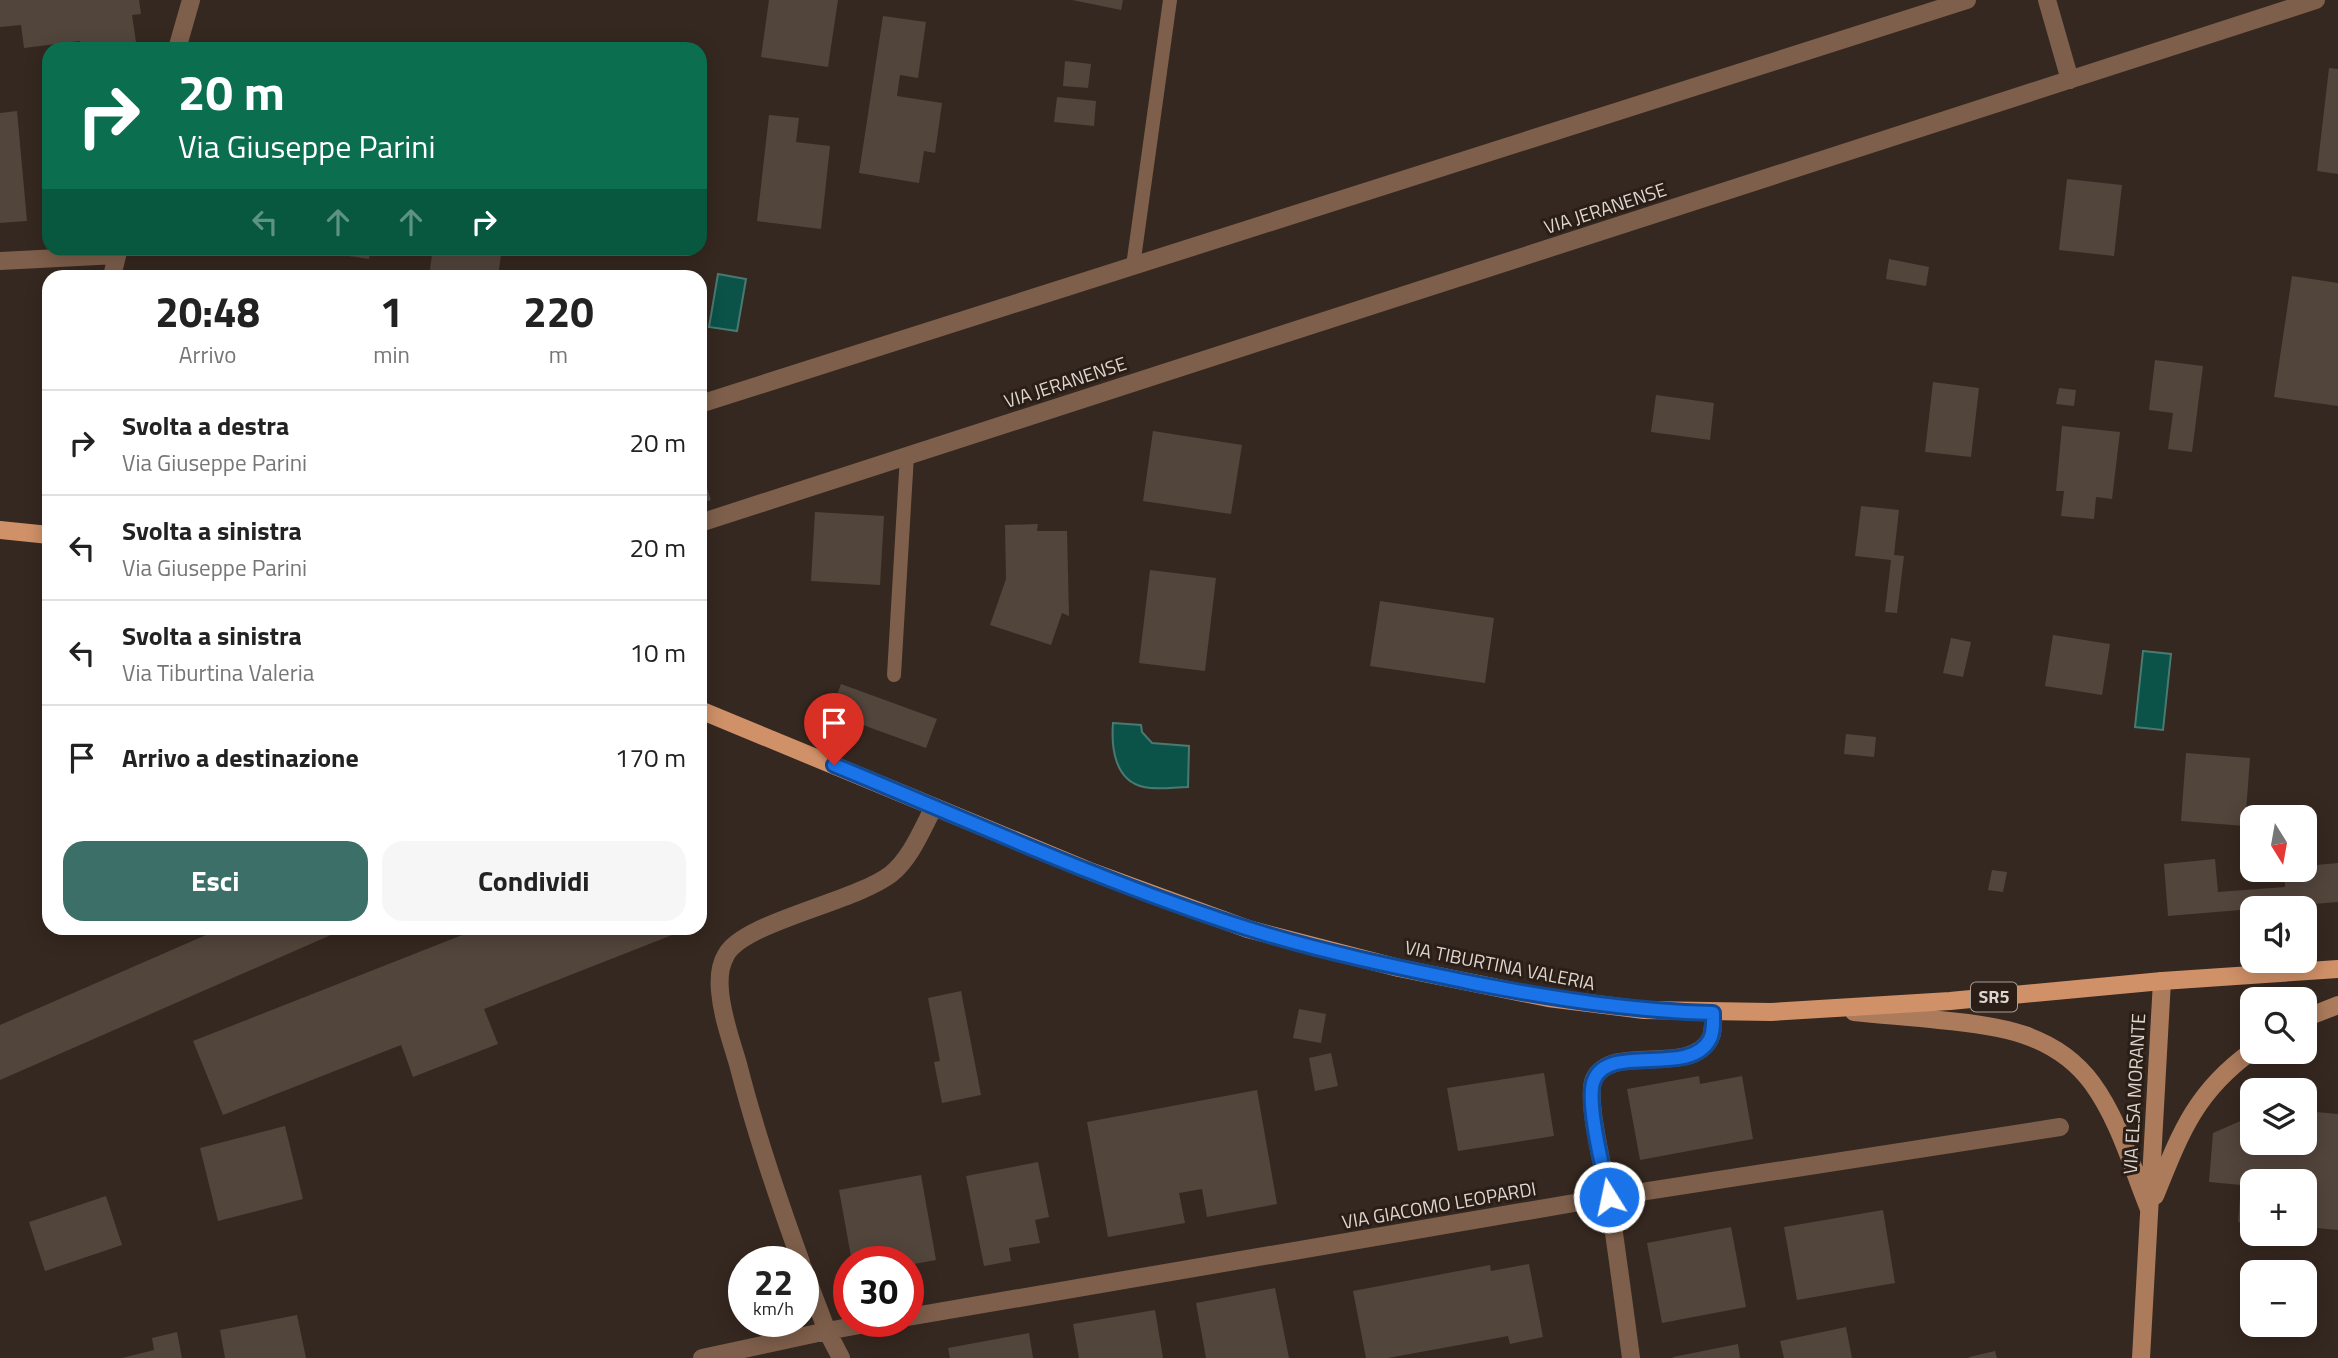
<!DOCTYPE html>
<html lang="it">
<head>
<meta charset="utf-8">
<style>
  body { margin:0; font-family:"Titillium Web",sans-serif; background:#f6f6f6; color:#222; height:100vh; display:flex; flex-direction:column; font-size:26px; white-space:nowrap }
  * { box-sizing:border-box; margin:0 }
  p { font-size:23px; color:#767676 }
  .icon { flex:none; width:38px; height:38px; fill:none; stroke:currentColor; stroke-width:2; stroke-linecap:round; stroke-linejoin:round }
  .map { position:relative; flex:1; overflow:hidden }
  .panel { position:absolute; left:42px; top:270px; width:665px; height:665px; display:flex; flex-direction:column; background:#fff; border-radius:21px; box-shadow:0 4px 18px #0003 }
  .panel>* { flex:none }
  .hud { position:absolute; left:42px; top:42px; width:665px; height:214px; border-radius:21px; box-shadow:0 4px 18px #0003; background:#0b6e4f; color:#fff; overflow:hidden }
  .needle { width:46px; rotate:169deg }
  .tools { position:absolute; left:2240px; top:805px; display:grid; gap:14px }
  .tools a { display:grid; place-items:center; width:77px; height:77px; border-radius:14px; background:#fff; box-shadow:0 4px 18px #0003; font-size:35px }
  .speed { position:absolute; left:728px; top:1246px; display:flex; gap:14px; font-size:35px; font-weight:700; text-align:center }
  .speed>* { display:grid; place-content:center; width:91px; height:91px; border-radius:50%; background:#fff; box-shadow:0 4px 18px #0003; line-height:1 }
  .speed small { font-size:18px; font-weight:400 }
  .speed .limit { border:10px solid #d22; background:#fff; color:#111 }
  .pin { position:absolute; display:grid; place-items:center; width:60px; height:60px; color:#fff; margin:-72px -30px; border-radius:50% 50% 50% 0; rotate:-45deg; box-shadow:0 0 7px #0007 }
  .pin .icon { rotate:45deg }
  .me { position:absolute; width:77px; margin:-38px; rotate:350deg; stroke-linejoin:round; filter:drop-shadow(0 0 5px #0008) }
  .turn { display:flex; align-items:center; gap:24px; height:147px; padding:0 21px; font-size:32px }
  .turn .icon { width:91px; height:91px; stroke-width:2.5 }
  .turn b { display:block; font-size:49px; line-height:60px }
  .lanes { display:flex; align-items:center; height:66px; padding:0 21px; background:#0003; justify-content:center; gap:35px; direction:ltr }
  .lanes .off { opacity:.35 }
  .eta { display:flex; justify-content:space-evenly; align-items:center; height:119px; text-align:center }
  .eta b { font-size:42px; font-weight:700; line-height:49px }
  .button { display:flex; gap:14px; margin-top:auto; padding:14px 21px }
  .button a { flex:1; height:80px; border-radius:21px; background:#3b6f68; color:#fff; font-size:28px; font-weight:700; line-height:80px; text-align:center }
  .button a+a { background:#f6f6f6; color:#222 }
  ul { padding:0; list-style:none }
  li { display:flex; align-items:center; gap:21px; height:105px; padding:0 21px; border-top:2px solid #e0e0e0 }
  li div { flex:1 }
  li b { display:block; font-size:26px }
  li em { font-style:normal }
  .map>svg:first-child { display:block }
  .water { fill:#0b5249; stroke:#4a7971; stroke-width:2 }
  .building { fill:#52453c }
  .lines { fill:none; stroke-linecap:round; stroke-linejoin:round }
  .lane { stroke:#7e5f4b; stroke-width:14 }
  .street { stroke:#7e5f4b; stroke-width:18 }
  .secondary { stroke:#ac7b5c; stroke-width:18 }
  .primary { stroke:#d09168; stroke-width:18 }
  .route-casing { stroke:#114b97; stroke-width:18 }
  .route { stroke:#1a73e8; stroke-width:12 }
  .labels { text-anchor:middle; stroke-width:6; stroke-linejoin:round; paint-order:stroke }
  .shield { fill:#2a1e16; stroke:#a79e98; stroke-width:2 }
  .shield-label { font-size:18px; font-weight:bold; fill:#ddd5cf }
  .street-label { font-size:19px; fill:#ddd5cf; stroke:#2a1e16 }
</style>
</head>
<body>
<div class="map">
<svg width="2338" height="1358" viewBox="0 0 2338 1358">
  <rect width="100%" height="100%" fill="#352820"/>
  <!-- water -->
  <path class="water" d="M 718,274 L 746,279 L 737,331 L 709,327 Z
    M 2143,651 L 2171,654 L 2163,730 L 2135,727 Z
    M 1113,723 L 1141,725 L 1142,732 L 1152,743 L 1189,746 L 1188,787 C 1174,787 1158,790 1144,787 C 1115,781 1111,748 1113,723 Z"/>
  <!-- building -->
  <path class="building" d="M 0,0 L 139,0 L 141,14 L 132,15 L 136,42 L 81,49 L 80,41 L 24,48 L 21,25 L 0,27 Z
    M 769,0 L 838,0 L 828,67 L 761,57 Z
    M 1072,0 L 1123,0 L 1121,10 Z
    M 883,16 L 926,22 L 918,78 L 900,75 L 897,96 L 942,103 L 935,153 L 924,151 L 919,183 L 859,173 Z
    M 1065,61 L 1091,64 L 1088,88 L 1063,86 Z
    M 2329,68 L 2338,69 L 2338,174 L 2317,171 Z
    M 1057,97 L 1096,101 L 1094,126 L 1054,122 Z
    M 17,111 L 27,221 L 0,223 L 0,113 Z
    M 769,115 L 799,118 L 796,142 L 830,146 L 821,229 L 757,221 Z
    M 2067,179 L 2122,185 L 2114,256 L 2059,250 Z
    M 315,248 L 371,248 L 369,259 L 315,251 Z
    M 433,248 L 502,248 L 498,276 L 429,276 Z
    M 1889,259 L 1929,267 L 1926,286 L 1886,279 Z
    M 2292,276 L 2338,283 L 2338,406 L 2274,397 Z
    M 2155,360 L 2203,366 L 2192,452 L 2168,449 L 2173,413 L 2149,410 Z
    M 1933,382 L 1979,388 L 1971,457 L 1925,452 Z
    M 2059,388 L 2076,390 L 2074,406 L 2056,404 Z
    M 1656,395 L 1714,403 L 1710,440 L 1651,432 Z
    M 2062,426 L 2120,432 L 2112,499 L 2096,497 L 2094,519 L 2061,516 L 2064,491 L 2056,491 Z
    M 1153,431 L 1242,445 L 1231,514 L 1143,501 Z
    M 704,479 L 711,500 L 700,503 L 700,480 Z
    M 1861,506 L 1899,510 L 1894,555 L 1904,556 L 1897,613 L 1885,612 L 1891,560 L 1855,556 Z
    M 815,512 L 884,516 L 880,585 L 811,581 Z
    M 1038,524 L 1037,531 L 1067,531 L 1069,616 L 1062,613 L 1051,645 L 990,625 L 1006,579 L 1005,525 Z
    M 1150,570 L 1216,578 L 1205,671 L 1139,663 Z
    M 1380,601 L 1494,618 L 1485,683 L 1370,666 Z
    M 2053,635 L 2110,644 L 2102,695 L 2045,686 Z
    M 1951,638 L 1971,642 L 1963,677 L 1943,673 Z
    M 841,684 L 937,719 L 926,748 L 830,713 Z
    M 1846,734 L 1876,737 L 1874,757 L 1844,754 Z
    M 2186,753 L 2250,758 L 2245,826 L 2181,821 Z
    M 2215,859 L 2218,892 L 2285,887 L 2284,870 L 2305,870 L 2305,866 L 2338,863 L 2338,902 L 2168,916 L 2164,864 Z
    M 1992,870 L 2007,872 L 2003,892 L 1988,890 Z
    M 222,928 L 347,928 L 0,1080 L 0,1025 Z
    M 480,928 L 690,928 L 484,1009 L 498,1044 L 413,1077 L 401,1045 L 223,1115 L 193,1041 Z
    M 961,991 L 981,1095 L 942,1103 L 934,1062 L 940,1061 L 928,998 Z
    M 1299,1009 L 1326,1014 L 1321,1043 L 1293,1038 Z
    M 1331,1053 L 1338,1086 L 1315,1091 L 1309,1058 Z
    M 1544,1073 L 1554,1136 L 1458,1151 L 1447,1088 Z
    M 1699,1076 L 1700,1084 L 1742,1076 L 1753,1139 L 1640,1160 L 1627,1089 Z
    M 1257,1090 L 1277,1204 L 1207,1217 L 1202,1189 L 1179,1193 L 1185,1223 L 1108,1237 L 1087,1122 Z
    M 2305,1111 L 2338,1114 L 2338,1230 L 2305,1227 L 2305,1181 L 2252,1181 L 2252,1224 L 2238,1222 L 2241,1185 L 2209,1182 L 2213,1133 L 2252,1116 L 2252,1143 L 2305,1143 Z
    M 285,1126 L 303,1199 L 218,1221 L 200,1148 Z
    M 1038,1162 L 1049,1217 L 1035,1220 L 1040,1243 L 1009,1248 L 1011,1261 L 984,1266 L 966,1176 Z
    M 921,1175 L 936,1260 L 908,1265 L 908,1262 L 891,1262 L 891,1259 L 852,1262 L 839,1190 Z
    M 106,1196 L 122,1245 L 45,1271 L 29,1222 Z
    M 1883,1210 L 1895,1283 L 1797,1300 L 1784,1227 Z
    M 1731,1227 L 1746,1307 L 1662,1323 L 1647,1243 Z
    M 1529,1264 L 1543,1337 L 1510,1344 L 1508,1336 L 1388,1358 L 1366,1358 L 1353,1291 L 1490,1265 L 1491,1271 Z
    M 1275,1288 L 1289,1358 L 1206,1358 L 1196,1303 Z
    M 1155,1310 L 1163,1358 L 1079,1358 L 1073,1324 Z
    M 297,1315 L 306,1358 L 225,1358 L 220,1330 Z
    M 1846,1327 L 1852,1358 L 1784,1358 L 1780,1341 Z
    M 177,1332 L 182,1358 L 122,1358 L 154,1350 L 152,1338 Z
    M 1029,1333 L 1033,1358 L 950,1358 L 948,1348 Z
    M 1738,1344 L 1740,1358 L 1673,1358 L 1673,1357 Z
    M 1995,1351 L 1997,1358 L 1969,1358 L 1969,1357 Z"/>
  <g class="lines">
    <!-- lane -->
    <path class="lane" d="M 1133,266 L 1170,0
      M 894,675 L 907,455"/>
    <!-- street -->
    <path class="street" d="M 2047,0 L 2070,80
      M 177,49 L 191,0
      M 0,261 L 117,255
      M 112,276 L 119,248
      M 700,404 L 1967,0
      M 700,523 L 2316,0
      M 801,1262 C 777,1196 755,1131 738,1064 C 731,1040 722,1016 720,991 C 719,980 720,965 726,955 C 743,922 855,902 891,874 C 911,858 922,829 934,807
      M 803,1268 L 827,1331 L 841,1358
      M 908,1317 L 1609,1197 L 2060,1127
      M 702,1358 L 827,1331 L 882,1321
      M 1631,1358 C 1624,1305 1617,1252 1609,1199 C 1605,1174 1585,1099 1594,1079 C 1612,1042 1690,1077 1710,1039 C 1714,1031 1713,1022 1713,1013"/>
    <!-- secondary -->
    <path class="secondary" d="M 1854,1012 C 1883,1015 1911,1017 1939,1020 C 1997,1025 2055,1033 2092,1083 C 2119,1120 2132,1167 2149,1209
      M 2305,1018 L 2338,1005
      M 2155,1196 C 2180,1134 2195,1092 2252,1051
      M 2141,1358 L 2162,981"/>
    <!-- primary -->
    <path class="primary" d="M 0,530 L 49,535
      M 700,710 L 1092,872 L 1248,929 L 1399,968 L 1548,998 L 1644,1010 L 1771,1012 L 1950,1001 L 2162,981 L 2338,969"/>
  </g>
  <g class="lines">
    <defs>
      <path id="route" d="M 834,765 C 970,821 1105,883 1246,928 C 1322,952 1400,968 1478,984 C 1556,999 1633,1011 1713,1013 C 1713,1022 1714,1031 1710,1039 C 1690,1078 1609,1042 1594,1080 C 1585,1100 1604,1173 1609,1197"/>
    </defs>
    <!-- route casing -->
    <use href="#route" class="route-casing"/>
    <!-- route -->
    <use href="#route" class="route"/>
  </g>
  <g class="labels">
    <!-- shield labels -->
    <rect class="shield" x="1971" y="982.5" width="46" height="29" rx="5"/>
    <g class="shield-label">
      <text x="1994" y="1003">SR5</text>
    </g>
    <!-- street labels -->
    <g class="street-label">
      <text transform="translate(1605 208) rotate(-18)" y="7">VIA JERANENSE</text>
      <text transform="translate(1065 382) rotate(-18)" y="7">VIA JERANENSE</text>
      <text transform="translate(1500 965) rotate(11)" y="7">VIA TIBURTINA VALERIA</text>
      <text transform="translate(2134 1094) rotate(-87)" y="7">VIA ELSA MORANTE</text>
      <text transform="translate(1439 1205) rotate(-10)" y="7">VIA GIACOMO LEOPARDI</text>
    </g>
  </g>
</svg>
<div class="tools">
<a><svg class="needle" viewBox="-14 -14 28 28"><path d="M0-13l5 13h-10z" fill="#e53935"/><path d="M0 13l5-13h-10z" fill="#767676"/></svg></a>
<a><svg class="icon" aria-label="sound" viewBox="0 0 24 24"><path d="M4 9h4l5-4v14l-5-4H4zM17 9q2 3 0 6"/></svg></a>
<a><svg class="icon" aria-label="search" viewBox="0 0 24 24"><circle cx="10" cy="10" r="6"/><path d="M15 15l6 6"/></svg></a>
<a><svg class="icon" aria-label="layers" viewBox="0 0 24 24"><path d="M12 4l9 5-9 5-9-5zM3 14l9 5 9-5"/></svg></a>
<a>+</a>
<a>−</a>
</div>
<div class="speed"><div>22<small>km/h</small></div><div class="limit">30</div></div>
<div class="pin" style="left:834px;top:765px;background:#d93025"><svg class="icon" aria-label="arrive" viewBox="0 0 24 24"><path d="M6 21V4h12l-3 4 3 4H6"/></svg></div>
<svg class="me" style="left:1609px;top:1197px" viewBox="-20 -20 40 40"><circle r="17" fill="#1a73e8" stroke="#fff" stroke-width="3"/><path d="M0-11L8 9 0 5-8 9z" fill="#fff"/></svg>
<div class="hud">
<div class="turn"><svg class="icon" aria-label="right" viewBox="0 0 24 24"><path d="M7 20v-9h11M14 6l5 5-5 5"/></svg><div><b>20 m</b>Via Giuseppe Parini</div></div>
<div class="lanes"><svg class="icon off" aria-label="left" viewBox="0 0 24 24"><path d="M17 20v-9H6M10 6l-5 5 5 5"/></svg><svg class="icon off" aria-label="ahead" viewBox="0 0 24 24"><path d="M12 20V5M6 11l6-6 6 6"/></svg><svg class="icon off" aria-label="ahead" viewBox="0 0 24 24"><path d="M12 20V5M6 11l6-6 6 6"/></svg><svg class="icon" aria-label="right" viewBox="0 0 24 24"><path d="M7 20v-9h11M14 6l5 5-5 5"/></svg></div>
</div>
<section class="panel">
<div class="eta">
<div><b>20:48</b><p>Arrivo</p></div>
<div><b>1</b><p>min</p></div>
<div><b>220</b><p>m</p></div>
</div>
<ul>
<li><svg class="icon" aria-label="right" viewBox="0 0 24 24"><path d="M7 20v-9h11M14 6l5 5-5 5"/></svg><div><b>Svolta a destra</b><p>Via Giuseppe Parini</p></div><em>20 m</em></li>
<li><svg class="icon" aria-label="left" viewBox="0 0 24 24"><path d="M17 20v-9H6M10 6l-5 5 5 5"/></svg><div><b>Svolta a sinistra</b><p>Via Giuseppe Parini</p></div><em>20 m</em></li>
<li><svg class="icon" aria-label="left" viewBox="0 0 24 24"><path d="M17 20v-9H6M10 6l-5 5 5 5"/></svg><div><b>Svolta a sinistra</b><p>Via Tiburtina Valeria</p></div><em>10 m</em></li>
<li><svg class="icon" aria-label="arrive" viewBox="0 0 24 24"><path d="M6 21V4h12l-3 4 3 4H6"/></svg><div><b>Arrivo a destinazione</b></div><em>170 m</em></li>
</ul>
<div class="button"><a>Esci</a><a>Condividi</a></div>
</section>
</div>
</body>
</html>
